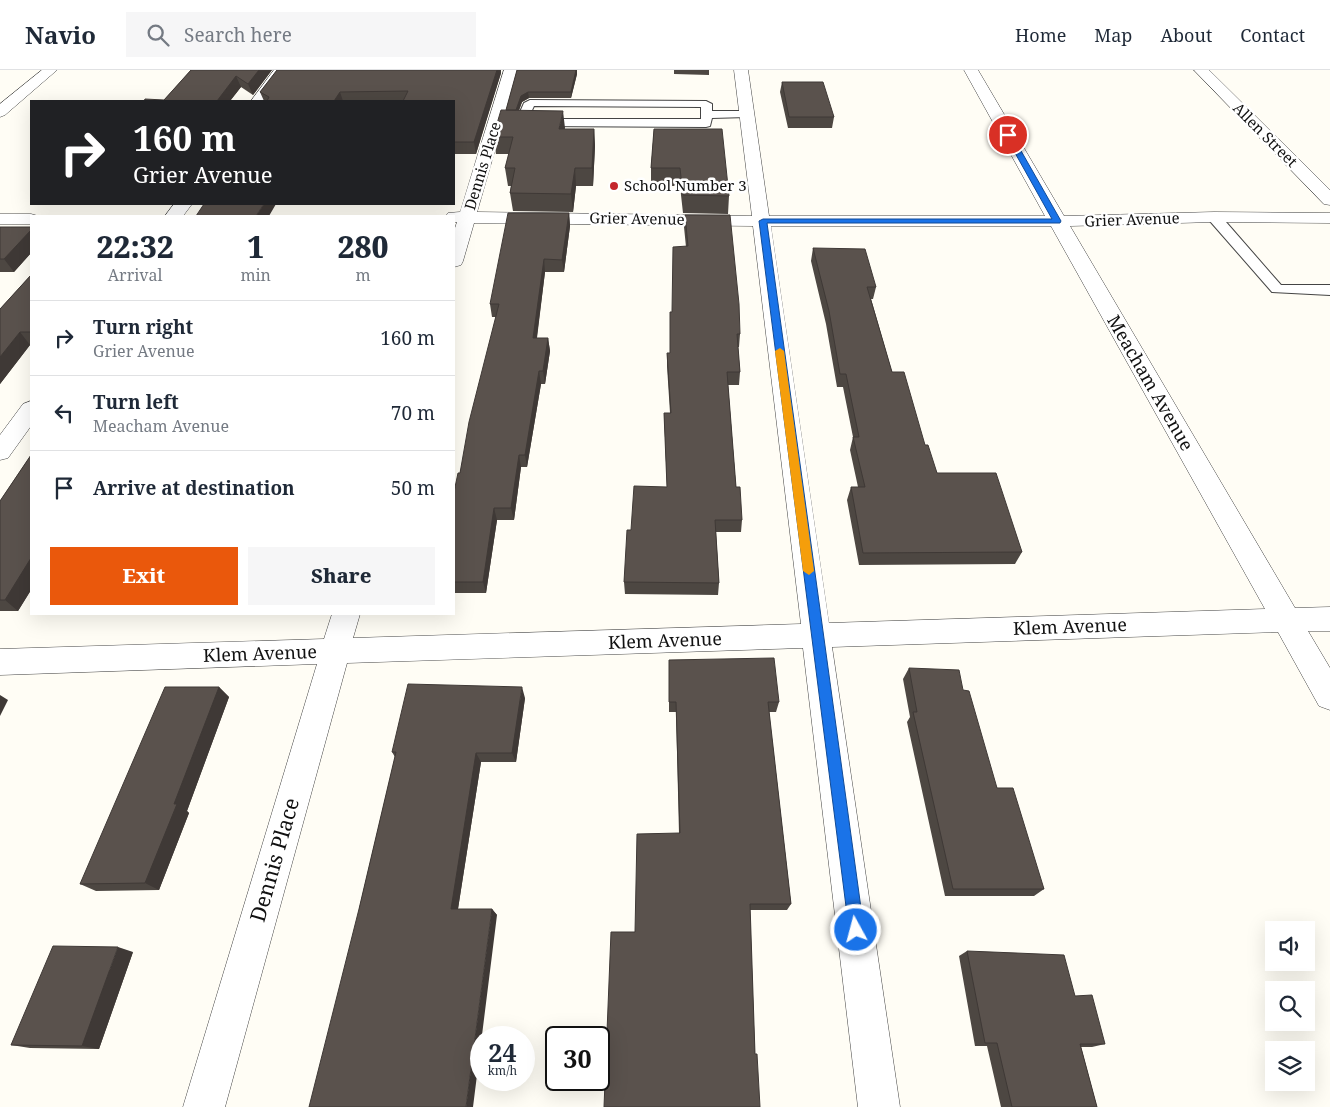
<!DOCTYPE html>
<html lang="en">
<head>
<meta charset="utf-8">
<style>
  body { margin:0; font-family:"Noto Serif",serif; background:#f6f6f7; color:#1f2937; height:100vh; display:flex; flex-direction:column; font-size:19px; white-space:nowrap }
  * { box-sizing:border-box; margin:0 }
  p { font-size:16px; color:#747a83 }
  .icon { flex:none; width:28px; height:28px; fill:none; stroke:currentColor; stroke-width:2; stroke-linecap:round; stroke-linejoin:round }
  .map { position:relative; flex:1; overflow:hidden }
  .drawer { position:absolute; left:30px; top:145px; width:425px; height:400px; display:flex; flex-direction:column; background:#fff; border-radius:0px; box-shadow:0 5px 20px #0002 }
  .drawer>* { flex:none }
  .hud { position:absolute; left:30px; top:30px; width:425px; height:105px; border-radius:0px; box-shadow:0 5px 20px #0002; background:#202124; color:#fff; overflow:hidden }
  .controls { position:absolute; left:1265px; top:851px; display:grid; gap:10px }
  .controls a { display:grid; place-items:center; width:50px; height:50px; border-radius:0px; background:#fff; box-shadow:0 5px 20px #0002; font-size:25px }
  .speed { position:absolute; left:470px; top:956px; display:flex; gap:10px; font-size:25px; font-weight:700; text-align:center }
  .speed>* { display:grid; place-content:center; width:65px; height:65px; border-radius:50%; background:#fff; box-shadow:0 5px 20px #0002; line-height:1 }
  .speed small { font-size:12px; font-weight:400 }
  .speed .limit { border:2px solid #111; border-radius:8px; background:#fff; color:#111 }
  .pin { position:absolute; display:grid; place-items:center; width:42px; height:42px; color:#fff; margin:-21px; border:2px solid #fff; border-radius:50%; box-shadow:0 1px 5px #0007 }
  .me { position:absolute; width:55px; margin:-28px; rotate:353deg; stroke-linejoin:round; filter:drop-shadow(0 0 4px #0008) }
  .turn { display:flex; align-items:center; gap:18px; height:105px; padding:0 20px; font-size:22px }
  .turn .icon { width:65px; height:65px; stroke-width:2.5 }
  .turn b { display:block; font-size:35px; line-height:42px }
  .eta { display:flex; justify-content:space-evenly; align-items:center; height:85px; text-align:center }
  .eta b { font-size:30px; font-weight:800; line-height:35px }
  .action { display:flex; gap:10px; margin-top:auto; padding:10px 20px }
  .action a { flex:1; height:58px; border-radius:0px; background:#ea580c; color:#fff; font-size:20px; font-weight:800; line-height:58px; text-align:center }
  .action a+a { background:#f6f6f7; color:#1f2937 }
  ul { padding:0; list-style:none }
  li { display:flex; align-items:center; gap:15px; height:75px; padding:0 20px; border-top:1px solid #e0e1e3 }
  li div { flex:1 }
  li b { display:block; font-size:19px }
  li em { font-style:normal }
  header { display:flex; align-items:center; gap:30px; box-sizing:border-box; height:70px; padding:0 25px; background:#fff; border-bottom:1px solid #e0e1e3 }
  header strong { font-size:24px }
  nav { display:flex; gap:28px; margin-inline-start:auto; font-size:18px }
  .search { width:350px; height:45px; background:#f6f6f7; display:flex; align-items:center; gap:12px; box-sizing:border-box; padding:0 18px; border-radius:0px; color:#747a83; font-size:19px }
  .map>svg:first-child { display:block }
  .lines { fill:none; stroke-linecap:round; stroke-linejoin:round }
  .lane-casing { stroke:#444; stroke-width:2 }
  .street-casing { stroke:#444; stroke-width:1 }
  .lane { fill:#fff; fill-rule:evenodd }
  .street { fill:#fff; fill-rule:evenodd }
  .wall { fill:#4d4742 }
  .shaded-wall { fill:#3f3936 }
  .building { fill:#5a524d; stroke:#3f3936 }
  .route { fill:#1a73e8; stroke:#114b97 }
  .slow { fill:#f59e0b }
  .poi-dot { fill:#c4262e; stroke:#fff; stroke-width:2 }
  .labels { text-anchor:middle; stroke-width:5; stroke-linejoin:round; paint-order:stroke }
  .far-street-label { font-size:15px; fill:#111; stroke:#fff }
  .far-poi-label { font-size:15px; fill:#111; stroke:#fff; text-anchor:start }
  .street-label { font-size:18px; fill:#111; stroke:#fff }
  .near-street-label { font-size:21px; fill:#111; stroke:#fff }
</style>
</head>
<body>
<header>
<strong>Navio</strong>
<div class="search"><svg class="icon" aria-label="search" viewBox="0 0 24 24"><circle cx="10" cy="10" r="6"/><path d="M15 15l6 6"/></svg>Search here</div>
<nav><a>Home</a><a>Map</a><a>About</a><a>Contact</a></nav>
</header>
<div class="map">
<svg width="1330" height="1037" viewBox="0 0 1330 1037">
  <rect width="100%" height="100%" fill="#fffdf5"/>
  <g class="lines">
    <defs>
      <path id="lane" d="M 530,30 L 706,31 L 712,34 L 712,41 L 747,41 L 753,44 L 747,47 L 712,48 L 710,56 L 706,57 L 536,56 L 532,55 L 530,52 L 532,49 L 701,49 L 701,37 L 534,36 L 526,53 L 518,53 L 516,51 L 524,33 Z
        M 1214,143 L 1219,144 L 1281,215 L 1330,215 L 1330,225 L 1272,222 L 1209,150 L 1207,147 L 1209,144 Z"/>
      <path id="street" d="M 42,0 L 57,0 L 5,45 L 0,47 L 0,34 Z
        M 274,0 L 288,0 L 265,31 L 251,31 Z
        M 504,0 L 518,0 L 477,142 L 752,146 L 734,0 L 748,0 L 769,146 L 1045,146 L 964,0 L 978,0 L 1064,146 L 1214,142 L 1330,143 L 1330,153 L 1214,152 L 1070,156 L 1295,538 L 1330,537 L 1330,561 L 1308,561 L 1330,598 L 1330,640 L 1319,636 L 1278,562 L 832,577 L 900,1037 L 858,1037 L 803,578 L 347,593 L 225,1037 L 183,1037 L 317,594 L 0,605 L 0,579 L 324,569 L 332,544 L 360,544 L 353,568 L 801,554 L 753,156 L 474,153 L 463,191 L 461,195 L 454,197 L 454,161 L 457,152 L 454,152 L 454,146 L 446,146 L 448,143 L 460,142 ZM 771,156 L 1051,156 L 1265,539 L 829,553 Z
        M 1194,0 L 1209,0 L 1330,120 L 1330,135 L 1324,134 Z
        M 174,134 L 192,134 L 183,146 L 165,146 Z
        M 0,144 L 31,144 L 38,146 L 31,146 L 31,154 L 0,154 Z
        M 31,331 L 31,356 L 8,388 L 0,390 L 0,365 L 23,334 Z"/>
    </defs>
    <!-- lane casing -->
    <use href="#lane" class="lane-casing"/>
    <!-- street casing -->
    <use href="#street" class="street-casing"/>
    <!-- lane -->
    <use href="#lane" class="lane"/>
    <!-- street -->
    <use href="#street" class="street"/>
  </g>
  <!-- wall -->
  <path class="wall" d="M 191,0 L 272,0 L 253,25 L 241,17 L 230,31 L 144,31 L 164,30 Z
    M 277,0 L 501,0 L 501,3 L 476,84 L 454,84 L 454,31 L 264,31 L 260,22 Z
    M 517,0 L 577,0 L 577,4 L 571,28 L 529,28 L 522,32 L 519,40 L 565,58 L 564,59 L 594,59 L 595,76 L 593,116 L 576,116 L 573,142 L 513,141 L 510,123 L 511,116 L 508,116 L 505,98 L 509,84 L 496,84 L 493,67 L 506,40 Z
    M 674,0 L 709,0 L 709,5 L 674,4 Z
    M 782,12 L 834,47 L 832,58 L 788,58 L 780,22 Z
    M 654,59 L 729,126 L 728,144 L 683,143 L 680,116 L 651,116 L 651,98 Z
    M 569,143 L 570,156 L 564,202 L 545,202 L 537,268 L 548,268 L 550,281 L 545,314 L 541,314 L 527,397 L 521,397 L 514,450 L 497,450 L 486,523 L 454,523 L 454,422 L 460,403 L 496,247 L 492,247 L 490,234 Z
    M 685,145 L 740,264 L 739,277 L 738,277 L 740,302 L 739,315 L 728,315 L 736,417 L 742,450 L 741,462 L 716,462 L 719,513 L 718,525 L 625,524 L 624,512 L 631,460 L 667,417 L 664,343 L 670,343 L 667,296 L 667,283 L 670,283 L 672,242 L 686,177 L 684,157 Z
    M 0,157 L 31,157 L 31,183 L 14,202 L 0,202 Z
    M 813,178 L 876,217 L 873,229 L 871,229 L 892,302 L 937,403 L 1022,482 L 1015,494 L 859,495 L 847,430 L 851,417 L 858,417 L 850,380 L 853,367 L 843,317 L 837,317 L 826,254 L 811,191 Z
    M 31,205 L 31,275 L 30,275 L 0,314 L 0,239 Z
    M 31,385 L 31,520 L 18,541 L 0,541 L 0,431 Z
    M 669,590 L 779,632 L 776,642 L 769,642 L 791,834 L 787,840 L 750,840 L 755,984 L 635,862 L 679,763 L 676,642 L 669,642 Z
    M 909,598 L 997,718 L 1044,819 L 1034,826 L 945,826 L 907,652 L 910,647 L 903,609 Z
    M 219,617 L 229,627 L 187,741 L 189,743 L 159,820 L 96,821 L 80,814 Z
    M 525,628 L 516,692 L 481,692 L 458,839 L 492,839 L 497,845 L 359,839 L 395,687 L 392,682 Z
    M 967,881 L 1075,926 L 1105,974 L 1092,977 L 1081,977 L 1097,1037 L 1001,1037 L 987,976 L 975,976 L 959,886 Z
    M 133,882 L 99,979 L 30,978 L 11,975 Z"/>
  <!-- shaded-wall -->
  <path class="shaded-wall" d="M 259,0 L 272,0 L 253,25 L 248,14 Z
    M 497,0 L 501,0 L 501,3 L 476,84 L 474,72 Z
    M 576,0 L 577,0 L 577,4 L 571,28 L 571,22 Z
    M 236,6 L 241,17 L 230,31 L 217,31 Z
    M 340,22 L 343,31 L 334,31 Z
    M 528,22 L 529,28 L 522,32 L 517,46 L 516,40 L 521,26 Z
    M 563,41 L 565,58 L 560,76 L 559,59 Z
    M 594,59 L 595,76 L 593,116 L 592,98 Z
    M 575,98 L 576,116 L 573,142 L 571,124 Z
    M 264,134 L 276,134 L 269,146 L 256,146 Z
    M 569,143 L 570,156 L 564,202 L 562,190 Z
    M 31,160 L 31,183 L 14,202 L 4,189 Z
    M 544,189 L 545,202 L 535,281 L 533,268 Z
    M 20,262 L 30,275 L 0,314 L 0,287 Z
    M 548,268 L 550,281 L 545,314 L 543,301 Z
    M 539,301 L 541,314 L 527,397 L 525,385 Z
    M 519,385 L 521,397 L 514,450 L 511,438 Z
    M 494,438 L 497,450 L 486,523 L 483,512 Z
    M 31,488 L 31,520 L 18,541 L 5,530 Z
    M 219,617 L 229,627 L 187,741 L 189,743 L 159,820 L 145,813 L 174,734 Z
    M 522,617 L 525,628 L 516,692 L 512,683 Z
    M 0,625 L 8,630 L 0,646 Z
    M 476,683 L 481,692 L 457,845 L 451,839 Z
    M 492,839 L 497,845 L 473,1037 L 466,1037 Z
    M 118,877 L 133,882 L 99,979 L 82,976 Z"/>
  <!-- building -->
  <path class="building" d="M 191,0 L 259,0 L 248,14 L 236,6 L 217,31 L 144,31 L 145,29 L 164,30 Z
    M 277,0 L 497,0 L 474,72 L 454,72 L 454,31 L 403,31 L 408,21 L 340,22 L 334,31 L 267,31 L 269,27 L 260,22 Z
    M 517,0 L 576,0 L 571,22 L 528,22 L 521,26 L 516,40 L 506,40 Z
    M 782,12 L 823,12 L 834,47 L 789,47 Z
    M 501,40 L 563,41 L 559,59 L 594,59 L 592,98 L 575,98 L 571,124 L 510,123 L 515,98 L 505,98 L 513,67 L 493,67 Z
    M 654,59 L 722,59 L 729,126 L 683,125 L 680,98 L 651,98 Z
    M 204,134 L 264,134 L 256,146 L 196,146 Z
    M 508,143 L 569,143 L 562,190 L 544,189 L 533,268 L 548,268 L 543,301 L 539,301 L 525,385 L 519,385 L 511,438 L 494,438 L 483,512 L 454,512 L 454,422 L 458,403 L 460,403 L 469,352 L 499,234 L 490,234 Z
    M 685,145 L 730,145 L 739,234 L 740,264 L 737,264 L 740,302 L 727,302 L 736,417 L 740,417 L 742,450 L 715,450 L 719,513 L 624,512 L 627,460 L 631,460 L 634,416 L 667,417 L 664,343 L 671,343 L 667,283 L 670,283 L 670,242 L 672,242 L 673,177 L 688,176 Z
    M 0,157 L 31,157 L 31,160 L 4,189 L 0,189 Z
    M 813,178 L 865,179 L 876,217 L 867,217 L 892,302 L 904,302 L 925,375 L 928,375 L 937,403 L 996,403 L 1022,482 L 863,483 L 851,417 L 865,417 L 853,367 L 859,367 L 846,304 L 840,304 L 829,241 Z
    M 31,205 L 31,262 L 20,262 L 0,287 L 0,239 Z
    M 31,385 L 31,488 L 5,530 L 0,530 L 0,431 Z
    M 774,588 L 779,632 L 768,632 L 791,834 L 750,834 L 755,984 L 757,984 L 760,1037 L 604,1037 L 611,862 L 635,862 L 637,764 L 680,763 L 676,632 L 669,632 L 669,590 Z
    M 909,598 L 959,600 L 963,620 L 969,621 L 997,718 L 1013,718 L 1044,819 L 953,819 L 913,642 L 917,642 Z
    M 408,614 L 522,617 L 512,683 L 476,683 L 451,839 L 492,839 L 466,1037 L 309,1037 L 359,839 L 396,682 L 392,682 Z
    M 165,617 L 219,617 L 174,734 L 177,734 L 145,813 L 80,814 Z
    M 53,876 L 118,877 L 82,976 L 11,975 Z
    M 967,881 L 1064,885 L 1075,926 L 1092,925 L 1105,974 L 1080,974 L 1097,1037 L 1012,1037 L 997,973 L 985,973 Z"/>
  <!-- route -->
  <path class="route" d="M 1008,63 L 1012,65 L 1061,151 L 1060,153 L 767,153 L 864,860 L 861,866 L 856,868 L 851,866 L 849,860 L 759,151 L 763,149 L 1052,149 L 1005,65 Z"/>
  <!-- slow -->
  <path class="slow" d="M 780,278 L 784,281 L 814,501 L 809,505 L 803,501 L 775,281 Z"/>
  <!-- markers -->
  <circle class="poi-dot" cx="614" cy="116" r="5"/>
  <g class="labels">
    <!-- far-street labels -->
    <g class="far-street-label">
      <text transform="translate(1265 65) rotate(45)" y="5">Allen Street</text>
      <text transform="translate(483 96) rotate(-73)" y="5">Dennis Place</text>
      <text transform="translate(637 149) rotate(1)" y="5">Grier Avenue</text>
      <text transform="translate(1132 150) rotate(-2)" y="5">Grier Avenue</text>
    </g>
    <!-- far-poi labels -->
    <g class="far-poi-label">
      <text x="624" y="121">School Number 3</text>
    </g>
    <!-- street labels -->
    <g class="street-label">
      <text transform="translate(1150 313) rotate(60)" y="6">Meacham Avenue</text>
      <text transform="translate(1070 557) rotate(-2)" y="6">Klem Avenue</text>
      <text transform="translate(665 571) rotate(-2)" y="6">Klem Avenue</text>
      <text transform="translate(260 584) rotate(-2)" y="6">Klem Avenue</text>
    </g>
    <!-- near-street labels -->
    <g class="near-street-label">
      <text transform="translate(275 790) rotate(-74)" y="7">Dennis Place</text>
    </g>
  </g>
</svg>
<div class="controls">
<a><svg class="icon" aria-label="sound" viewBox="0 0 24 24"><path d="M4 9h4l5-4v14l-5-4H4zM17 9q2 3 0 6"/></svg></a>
<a><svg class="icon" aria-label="search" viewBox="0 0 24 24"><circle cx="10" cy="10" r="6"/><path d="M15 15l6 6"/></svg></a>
<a><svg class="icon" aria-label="layers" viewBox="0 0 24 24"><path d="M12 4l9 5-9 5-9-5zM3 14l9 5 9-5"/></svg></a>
</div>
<div class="speed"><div>24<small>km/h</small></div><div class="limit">30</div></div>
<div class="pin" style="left:1008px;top:65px;background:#d93025"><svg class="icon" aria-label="arrive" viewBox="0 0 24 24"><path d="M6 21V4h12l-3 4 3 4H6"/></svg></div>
<svg class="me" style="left:856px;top:860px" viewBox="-20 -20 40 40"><circle r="17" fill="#1a73e8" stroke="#fff" stroke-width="3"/><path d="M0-11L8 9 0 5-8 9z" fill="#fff"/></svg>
<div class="hud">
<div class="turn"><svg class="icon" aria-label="right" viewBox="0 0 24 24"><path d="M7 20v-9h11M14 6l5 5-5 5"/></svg><div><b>160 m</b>Grier Avenue</div></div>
</div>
<section class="drawer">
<div class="eta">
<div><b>22:32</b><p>Arrival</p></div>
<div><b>1</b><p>min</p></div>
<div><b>280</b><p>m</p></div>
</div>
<ul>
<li><svg class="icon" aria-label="right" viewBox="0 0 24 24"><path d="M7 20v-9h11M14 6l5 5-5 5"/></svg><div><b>Turn right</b><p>Grier Avenue</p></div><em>160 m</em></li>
<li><svg class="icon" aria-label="left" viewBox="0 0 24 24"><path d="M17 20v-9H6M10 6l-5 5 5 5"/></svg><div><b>Turn left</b><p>Meacham Avenue</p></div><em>70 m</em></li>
<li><svg class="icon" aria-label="arrive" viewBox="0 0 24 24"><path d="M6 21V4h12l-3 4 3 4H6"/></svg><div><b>Arrive at destination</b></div><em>50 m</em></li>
</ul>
<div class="action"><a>Exit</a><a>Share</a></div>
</section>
</div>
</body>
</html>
